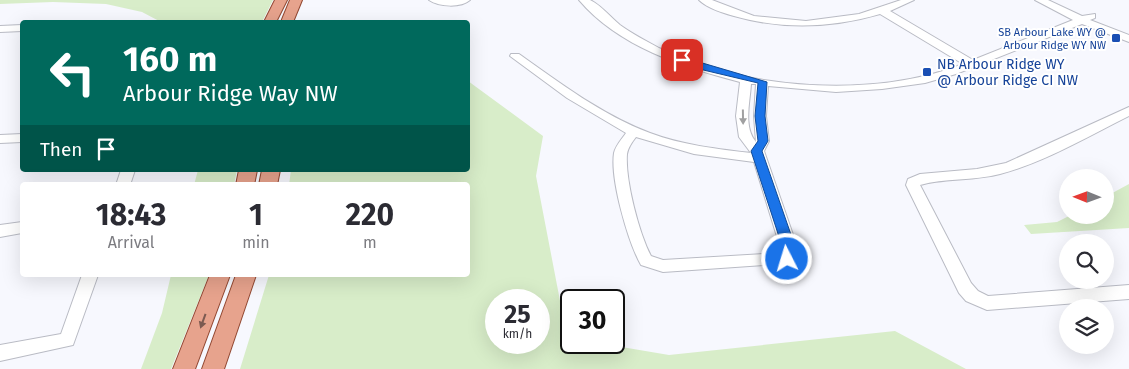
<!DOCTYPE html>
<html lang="en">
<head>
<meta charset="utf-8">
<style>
  body { margin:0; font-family:"Fira Sans",sans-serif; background:#f2f2f3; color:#2b2b33; height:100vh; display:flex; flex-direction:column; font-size:19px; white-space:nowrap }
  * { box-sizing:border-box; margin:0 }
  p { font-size:16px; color:#7c7c81 }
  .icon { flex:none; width:28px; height:28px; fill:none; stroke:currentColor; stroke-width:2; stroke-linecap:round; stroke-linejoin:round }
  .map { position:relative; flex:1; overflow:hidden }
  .side { position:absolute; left:20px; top:182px; width:450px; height:95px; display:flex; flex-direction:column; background:#fff; border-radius:5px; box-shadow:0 5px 20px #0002 }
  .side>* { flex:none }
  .guide { position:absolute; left:20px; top:20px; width:450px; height:152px; border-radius:5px; box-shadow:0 5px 20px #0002; background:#00695c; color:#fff; overflow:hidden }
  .needle { width:32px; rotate:271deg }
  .controls { position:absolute; left:1059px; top:169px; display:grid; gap:10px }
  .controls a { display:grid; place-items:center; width:55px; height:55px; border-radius:50%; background:#fff; box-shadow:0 5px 20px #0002; font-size:25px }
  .speed { position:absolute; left:485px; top:289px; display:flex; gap:10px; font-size:25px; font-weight:700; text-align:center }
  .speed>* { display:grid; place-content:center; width:65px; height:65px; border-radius:50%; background:#fff; box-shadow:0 5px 20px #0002; line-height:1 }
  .speed small { font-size:12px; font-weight:400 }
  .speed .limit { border:2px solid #111; border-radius:8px; background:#fff; color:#111 }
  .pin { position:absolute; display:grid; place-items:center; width:42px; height:42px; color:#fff; margin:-21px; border-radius:10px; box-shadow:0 2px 8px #0006 }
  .me { position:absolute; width:55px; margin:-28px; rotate:355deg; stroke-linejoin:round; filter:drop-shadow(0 0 4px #0008) }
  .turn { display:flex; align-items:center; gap:18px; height:105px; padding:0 20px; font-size:22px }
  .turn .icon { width:65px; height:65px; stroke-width:2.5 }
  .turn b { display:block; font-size:35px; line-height:42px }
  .then { display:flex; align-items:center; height:48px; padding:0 20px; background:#0003; gap:10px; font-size:19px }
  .eta { display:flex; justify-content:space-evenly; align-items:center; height:85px; text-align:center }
  .eta b { font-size:30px; font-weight:700; line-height:35px }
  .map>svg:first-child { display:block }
  .green { fill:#d8edc9; fill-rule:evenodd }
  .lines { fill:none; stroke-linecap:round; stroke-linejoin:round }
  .minor-casing { stroke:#b9bbc4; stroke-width:2 }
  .major-casing { stroke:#924832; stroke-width:2 }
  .minor { fill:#fff; fill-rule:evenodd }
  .major { fill:#e7a38d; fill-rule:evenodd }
  .oneway { fill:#a0a0a1 }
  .oneway2 { fill:#7c5a51 }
  .route { fill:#1a73e8; stroke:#114b97 }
  .transit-dot { fill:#1a4fb4; stroke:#fff; stroke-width:2 }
  .labels { text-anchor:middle; stroke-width:4; stroke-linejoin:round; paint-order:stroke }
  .far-transit-label { font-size:11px; fill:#164399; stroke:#fff; text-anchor:end }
  .transit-label { font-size:14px; fill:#164399; stroke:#fff; text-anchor:start }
</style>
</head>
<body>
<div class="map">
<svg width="1129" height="369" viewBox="0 0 1129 369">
  <rect width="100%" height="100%" fill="#f7f8fe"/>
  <!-- green -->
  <path class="green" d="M 0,0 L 273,0 L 262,22 L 161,22 L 142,12 L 106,4 L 53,2 L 0,4 Z
    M 468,81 L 543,136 L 536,176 L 562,311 L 571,319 L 571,342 L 598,343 L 669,355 L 895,331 L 966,369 L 240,369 L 269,275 L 468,275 L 468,185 L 289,185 L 291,170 L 468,170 ZM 496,300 L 539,300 L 539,342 L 496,342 Z
    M 198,170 L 237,170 L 234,185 L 194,185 Z
    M 1129,184 L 1129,228 L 1031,234 L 1024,225 L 1057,222 L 1071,215 L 1105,215 L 1105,197 Z
    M 171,275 L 209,275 L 171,369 L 141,369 L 162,313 Z"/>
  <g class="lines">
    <defs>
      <path id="minor" d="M 429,0 L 470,0 C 461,8 439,7 429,0 Z
        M 579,0 C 582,0 588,0 590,0 C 601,5 611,18 620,25 C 631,33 646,41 659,48 C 743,90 876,99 963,64 L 880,14 C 832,28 783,30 734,16 C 723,13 707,8 699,0 L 712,0 L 754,16 L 806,21 L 859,14 L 901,0 L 914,0 L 890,11 L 973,60 L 1073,20 L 1035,0 L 1048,0 L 1082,16 L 1095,14 L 1095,18 L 1090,20 L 1129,35 L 1129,42 L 1082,24 L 956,74 L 925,83 L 882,89 L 836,92 L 768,86 L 766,116 L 769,141 L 764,151 L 799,252 L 792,263 L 663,272 L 641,265 C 628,242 610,179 614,153 C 616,145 622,139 626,133 L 567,98 L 510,56 L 511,54 L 519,54 C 560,83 602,115 650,133 C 682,145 717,149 751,153 L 739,137 L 736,116 L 740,82 C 683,67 619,47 579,0 ZM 751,84 L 756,84 L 754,116 L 756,142 C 743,127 750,102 751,84 ZM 636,137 L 694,154 L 754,162 L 782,253 L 663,260 L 651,256 C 639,233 625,180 627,154 C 628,148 632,142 636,137 Z
        M 22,25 L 22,31 L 0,32 L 0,26 Z
        M 1129,107 L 1129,116 C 1087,137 1045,162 1000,174 C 973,181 944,178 920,185 L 971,283 L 978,291 L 988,296 L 1129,285 L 1129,299 L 987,310 L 966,301 L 959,293 L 906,185 L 908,179 L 920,174 L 977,169 L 1006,163 Z
        M 22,134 L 22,142 L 0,143 L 0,135 Z
        M 121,170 L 135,170 L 130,185 L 116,185 Z
        M 22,222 L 22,233 L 0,237 L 0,225 Z
        M 82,275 L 98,275 L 73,345 L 0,361 L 0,345 L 61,334 Z"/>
      <path id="major" d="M 275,0 L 287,0 L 276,22 L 264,22 Z
        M 290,0 L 302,0 L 293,22 L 281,22 Z
        M 239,170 L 257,170 L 254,185 L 236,185 Z
        M 262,170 L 280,170 L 277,185 L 259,185 Z
        M 210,275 L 230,275 L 195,369 L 173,369 Z
        M 236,275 L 256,275 L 224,369 L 202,369 Z"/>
    </defs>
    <!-- minor casing -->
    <use href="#minor" class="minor-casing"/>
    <!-- major casing -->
    <use href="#major" class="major-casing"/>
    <!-- minor -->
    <use href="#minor" class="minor"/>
    <!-- major -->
    <use href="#major" class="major"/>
  </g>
  <!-- one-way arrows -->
  <defs><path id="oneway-solid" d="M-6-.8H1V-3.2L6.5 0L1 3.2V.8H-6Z" transform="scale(1.25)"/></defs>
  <use class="oneway" href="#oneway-solid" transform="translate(743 117) rotate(89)"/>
  <use class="oneway2" href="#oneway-solid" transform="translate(203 321) rotate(110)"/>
  <!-- route -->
  <path class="route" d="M 682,57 L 767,82 L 765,116 L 768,141 L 762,151 L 797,252 L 792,262 L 787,264 L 781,259 L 784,252 L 751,151 L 758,141 L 755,116 L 758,83 L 695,68 L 679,62 L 677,60 Z"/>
  <!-- markers -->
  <g class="transit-dot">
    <rect x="1111" y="33" width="10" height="10" rx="2.5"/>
    <rect x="922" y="67" width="10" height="10" rx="2.5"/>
  </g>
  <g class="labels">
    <!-- far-transit labels -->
    <g class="far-transit-label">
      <text x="1106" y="36">SB Arbour Lake WY @<tspan x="1106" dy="13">Arbour Ridge WY NW</tspan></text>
    </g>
    <!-- transit labels -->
    <g class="transit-label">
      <text x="937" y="69">NB Arbour Ridge WY<tspan x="937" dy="16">@ Arbour Ridge CI NW</tspan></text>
    </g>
  </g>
</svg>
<div class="controls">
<a><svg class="needle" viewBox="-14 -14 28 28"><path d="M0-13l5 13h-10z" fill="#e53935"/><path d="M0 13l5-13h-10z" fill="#7c7c81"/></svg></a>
<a><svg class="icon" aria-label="search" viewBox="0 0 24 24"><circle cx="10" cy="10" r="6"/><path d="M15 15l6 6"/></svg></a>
<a><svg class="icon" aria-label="layers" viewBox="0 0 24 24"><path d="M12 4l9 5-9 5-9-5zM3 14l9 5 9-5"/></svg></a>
</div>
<div class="speed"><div>25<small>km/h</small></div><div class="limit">30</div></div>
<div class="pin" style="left:682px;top:60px;background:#d93025"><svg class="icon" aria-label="arrive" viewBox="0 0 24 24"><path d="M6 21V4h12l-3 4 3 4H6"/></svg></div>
<svg class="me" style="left:787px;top:259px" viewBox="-20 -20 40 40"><circle r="17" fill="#1a73e8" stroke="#fff" stroke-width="3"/><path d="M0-11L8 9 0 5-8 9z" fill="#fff"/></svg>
<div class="guide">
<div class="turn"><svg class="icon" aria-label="left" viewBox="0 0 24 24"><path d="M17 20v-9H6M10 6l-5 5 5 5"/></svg><div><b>160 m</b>Arbour Ridge Way NW</div></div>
<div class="then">Then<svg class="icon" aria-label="arrive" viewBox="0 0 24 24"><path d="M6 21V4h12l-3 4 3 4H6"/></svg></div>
</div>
<section class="side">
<div class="eta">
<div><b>18:43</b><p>Arrival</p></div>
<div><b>1</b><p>min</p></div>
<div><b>220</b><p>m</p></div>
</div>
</section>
</div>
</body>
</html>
